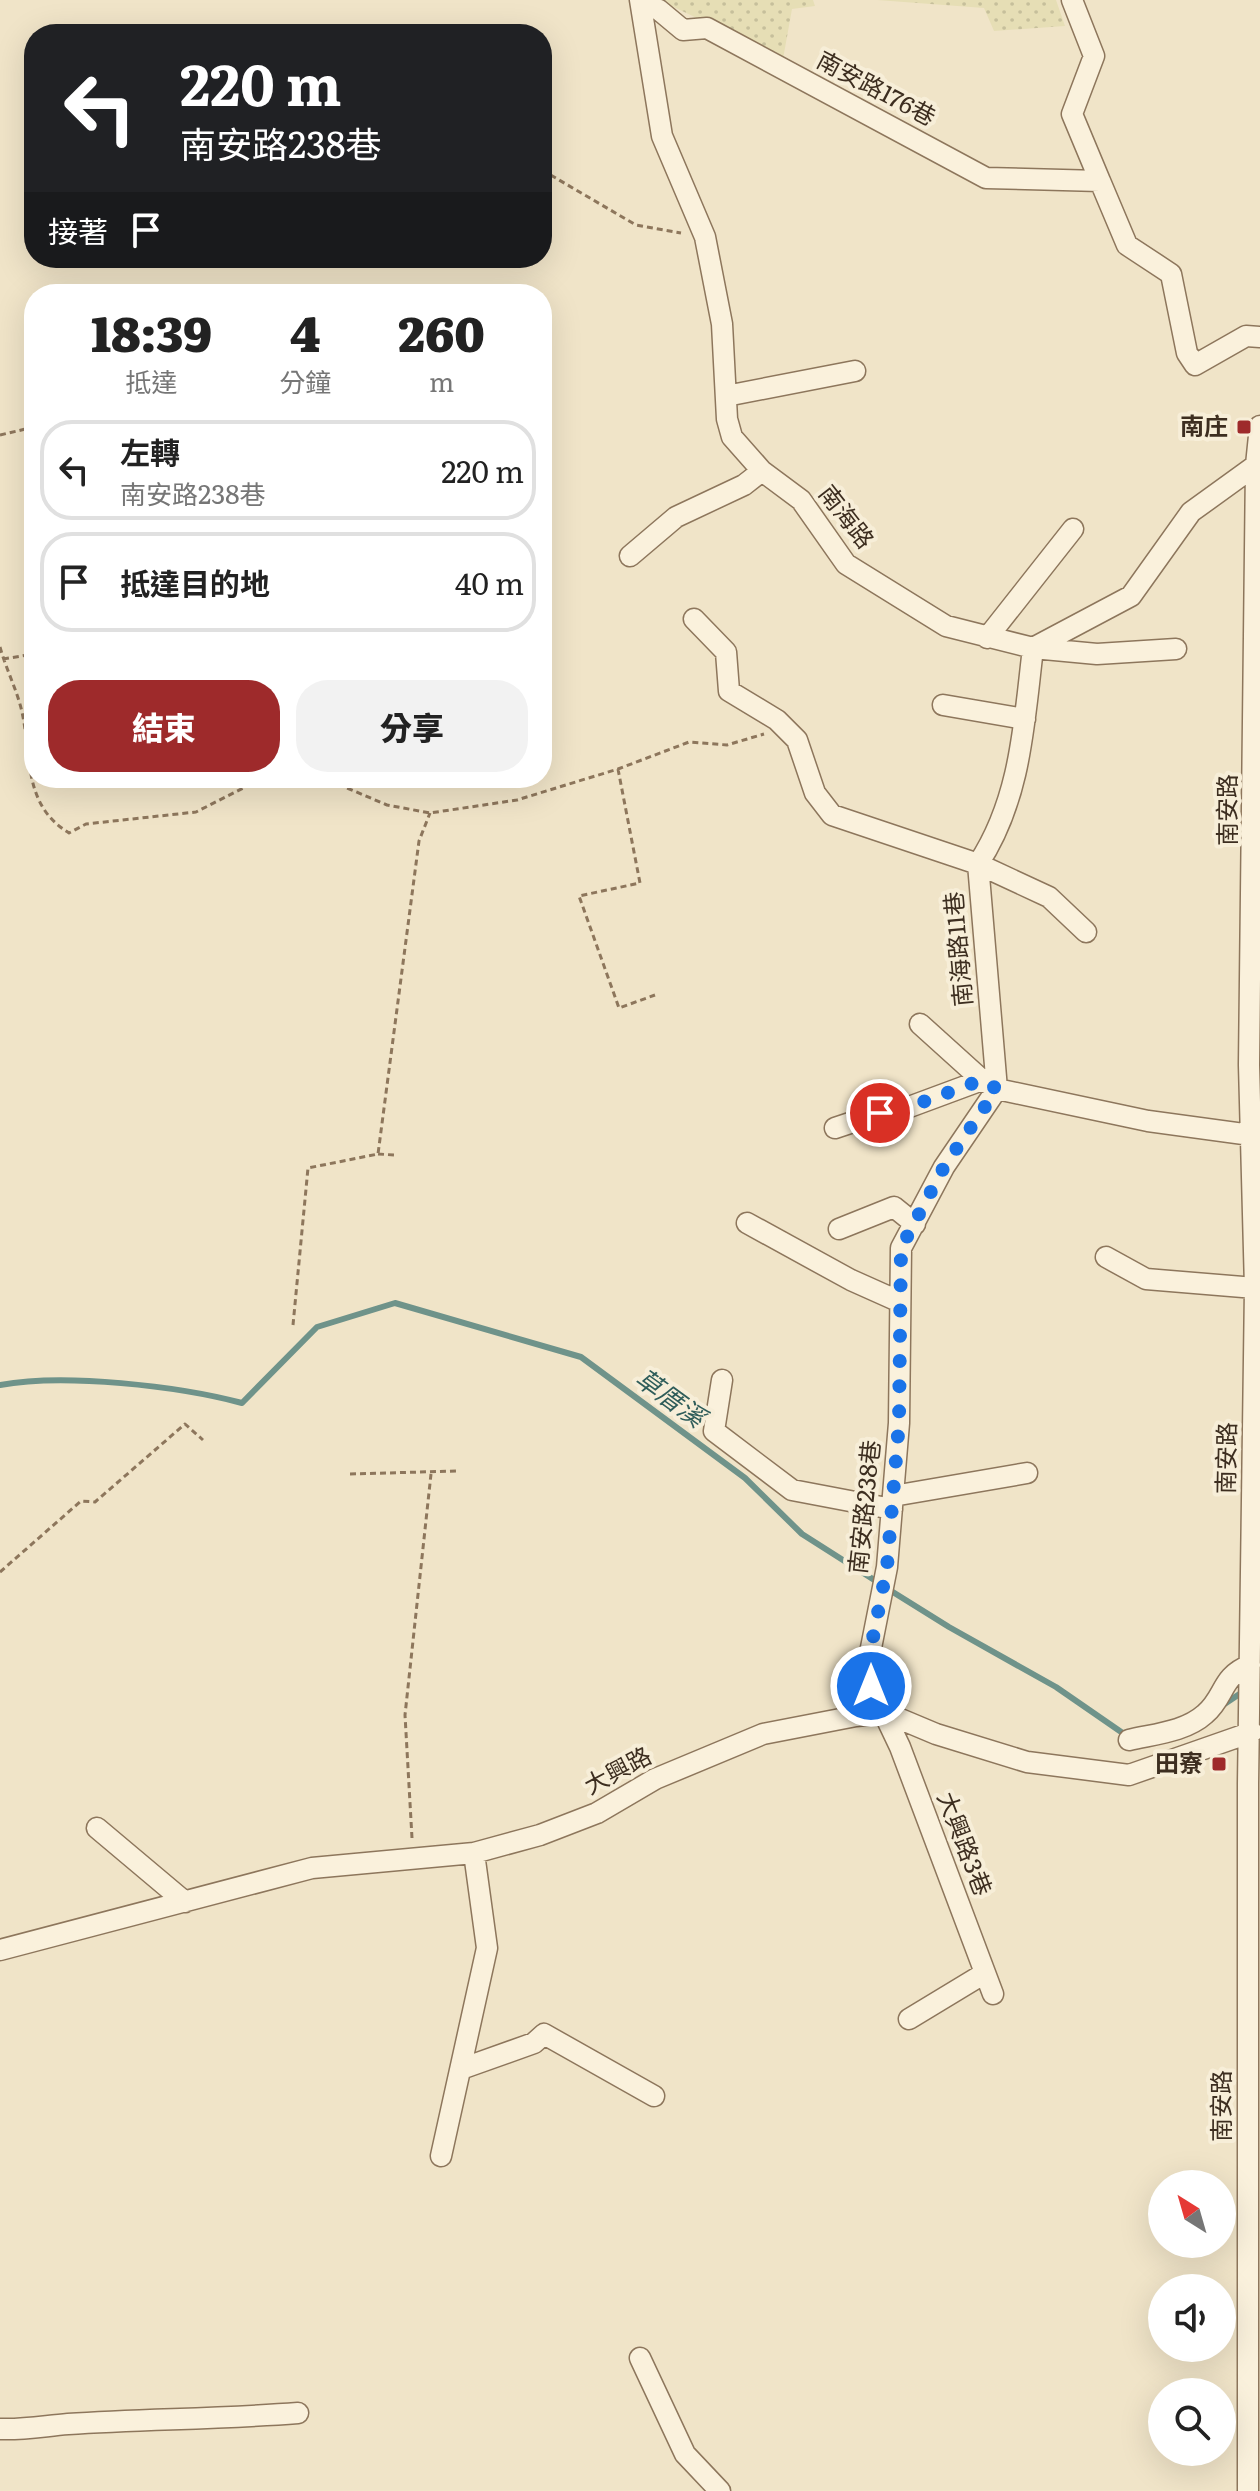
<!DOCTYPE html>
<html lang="zh-TW">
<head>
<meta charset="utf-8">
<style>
  body { margin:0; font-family:Literata,"Noto Sans TC",serif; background:#f2f2f2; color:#222; height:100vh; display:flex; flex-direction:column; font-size:30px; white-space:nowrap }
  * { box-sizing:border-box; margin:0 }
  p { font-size:26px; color:#767676 }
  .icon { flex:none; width:44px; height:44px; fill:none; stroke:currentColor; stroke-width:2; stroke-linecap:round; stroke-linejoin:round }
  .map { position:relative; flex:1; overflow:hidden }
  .panel { position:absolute; left:24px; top:284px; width:528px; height:504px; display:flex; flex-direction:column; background:#fff; border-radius:32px; box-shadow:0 8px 32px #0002 }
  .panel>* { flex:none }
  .top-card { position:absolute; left:24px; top:24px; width:528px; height:244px; border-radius:32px; box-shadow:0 8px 32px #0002; background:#202124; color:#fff; overflow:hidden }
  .needle { width:52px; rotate:323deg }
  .controls { position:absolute; left:1148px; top:2170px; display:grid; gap:16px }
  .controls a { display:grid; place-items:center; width:88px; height:88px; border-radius:50%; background:#fff; box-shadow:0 8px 32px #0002; font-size:40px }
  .pin { position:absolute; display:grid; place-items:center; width:68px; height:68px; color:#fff; margin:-34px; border:4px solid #fff; border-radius:50%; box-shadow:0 2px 8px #0007 }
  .me { position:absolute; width:88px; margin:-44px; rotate:0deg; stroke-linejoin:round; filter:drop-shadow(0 0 6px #0008) }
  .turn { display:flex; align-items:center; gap:28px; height:168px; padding:0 24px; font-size:36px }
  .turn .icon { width:104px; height:104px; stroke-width:2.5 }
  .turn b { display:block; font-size:56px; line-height:68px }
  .then { display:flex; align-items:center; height:76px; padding:0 24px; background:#0003; gap:16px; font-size:30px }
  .eta { display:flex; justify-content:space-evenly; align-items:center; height:136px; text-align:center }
  .eta b { font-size:48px; font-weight:800; line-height:56px }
  .button { display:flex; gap:16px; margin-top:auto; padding:16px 24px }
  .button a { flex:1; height:92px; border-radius:32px; background:#9e2a2b; color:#fff; font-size:32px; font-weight:800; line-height:92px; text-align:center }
  .button a+a { background:#f2f2f2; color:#222 }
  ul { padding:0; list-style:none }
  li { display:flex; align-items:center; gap:24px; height:100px; margin:0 16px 12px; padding:0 8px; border:4px solid #e0e0e0; border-radius:32px }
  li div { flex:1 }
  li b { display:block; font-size:30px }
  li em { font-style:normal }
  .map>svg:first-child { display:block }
  .farmland { fill:url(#farmland-dots) }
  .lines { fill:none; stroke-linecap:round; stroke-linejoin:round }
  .stream { stroke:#6f938a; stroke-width:6 }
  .minor-casing { stroke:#8d765c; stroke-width:23 }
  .path { stroke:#8d765c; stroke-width:3; stroke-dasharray:6 4; stroke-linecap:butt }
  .minor { stroke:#faf1dc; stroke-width:20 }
  .route { stroke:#1a73e8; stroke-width:14; stroke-dasharray:0 25.2 }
  .poi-dot { fill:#9e2a2b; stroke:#f7eed8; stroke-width:3 }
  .labels { text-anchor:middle; stroke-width:8; stroke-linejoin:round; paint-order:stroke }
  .street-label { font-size:24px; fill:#3d2e20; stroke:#f7eed8 }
  .poi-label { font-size:24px; font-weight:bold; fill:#3d2e20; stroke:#f7eed8; text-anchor:end }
  .water-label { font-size:26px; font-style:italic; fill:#2f5d5a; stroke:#f7eed8 }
</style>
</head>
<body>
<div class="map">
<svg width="1260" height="2491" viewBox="0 0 1260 2491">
  <defs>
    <pattern id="farmland-dots" width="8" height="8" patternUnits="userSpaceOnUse" patternTransform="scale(2)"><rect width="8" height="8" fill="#e6deb5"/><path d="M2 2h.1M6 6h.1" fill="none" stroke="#c6bf9b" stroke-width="1.8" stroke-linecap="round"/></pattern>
  </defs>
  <rect width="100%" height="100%" fill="#f0e4c8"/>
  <!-- farmland -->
  <path class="farmland" d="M 659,0 L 813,0 L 815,6 L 792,9 L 783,59 Z
    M 877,0 L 1056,0 L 1065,26 L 994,31 L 984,8 Z"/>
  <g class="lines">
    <!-- stream -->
    <path class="stream" d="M 0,1385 C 64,1373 178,1386 242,1403 L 317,1327 L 395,1303 L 581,1357 L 745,1478 L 802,1534 L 879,1583
      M 888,1589 L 949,1627 L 1056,1687 L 1127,1736
      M 1223,1705 L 1244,1691"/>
    <defs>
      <path id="minor" d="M 640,0 L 662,136 L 705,237 L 722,324 L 727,419 L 732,437 L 762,471 L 801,500 L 846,564 L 946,626 L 1033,648 L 1131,596 L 1191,512 L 1256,465
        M 1072,0 L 1094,56 L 1072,114 L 1100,181
        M 641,2 L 659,10 L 683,30 L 707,28 L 986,178 L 1100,181 L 1127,245 L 1171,274 L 1187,353 L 1195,365 L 1246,336 L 1260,337
        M 726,396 L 855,371
        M 630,556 L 676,517 L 744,485 L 762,471
        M 694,619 L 726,652 L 729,691 L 777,720 L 797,740 L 815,793 L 832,815 L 978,864 L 1049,897 L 1086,932
        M 987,638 L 1073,529
        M 943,705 L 1025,719
        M 920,1024 L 982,1080
        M 835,1128 L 880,1113 L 893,1113 L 982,1080 L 997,1089 L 1148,1121 L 1251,1135
        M 747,1223 L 851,1280 L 898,1301
        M 839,1229 L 894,1207 L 915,1224
        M 1106,1257 L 1146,1279 L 1255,1288
        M 722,1380 L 714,1431 L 792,1490 L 892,1509
        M 893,1496 L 1027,1473
        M 1129,1740 C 1154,1734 1185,1732 1205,1714 C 1226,1696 1220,1677 1250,1665
        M 97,1828 L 185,1902
        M 0,1950 L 312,1868 L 474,1853 L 540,1835 L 597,1813 L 655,1779 L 763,1734 L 856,1716 L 886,1713 L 936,1734 L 1027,1762 L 1129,1775 L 1252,1732
        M 993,1994 L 900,1747 L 871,1686 L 868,1663 L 887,1567 L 899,1423 L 901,1248 L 944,1167 L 997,1089 L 978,864 C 1021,799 1024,723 1033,648 L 1097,654 L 1176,649
        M 909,2019 L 985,1973
        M 461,2069 L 534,2043 L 544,2034 L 654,2096
        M 441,2156 L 487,1948 L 474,1853
        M 640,2358 L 685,2454 L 720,2491
        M 0,2429 C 24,2430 44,2426 68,2424 C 144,2419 221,2419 298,2413
        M 1248,2491 L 1248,1784 L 1255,1288 L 1249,1065 L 1256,465 L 1260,426"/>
    </defs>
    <!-- minor casing -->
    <use href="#minor" class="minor-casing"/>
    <!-- path -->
    <path class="path" d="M 542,170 L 636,225 L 681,233
      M 0,435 L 34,427
      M 0,647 C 6,669 17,690 22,712 C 32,758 23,805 69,833 L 86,824 L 196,812 L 257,781 L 280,778
      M 3,659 L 34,654
      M 618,769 L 640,883 L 579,896 L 619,1008 L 655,995
      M 309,778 L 326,779 L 387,805 L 430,813 L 517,800 L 618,769 L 689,742 L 727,745 L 764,734
      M 378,1154 L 394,1155
      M 293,1325 L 308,1168 L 378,1154 L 419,841 L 430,813
      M 350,1474 L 457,1471
      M 0,1572 L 81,1501 L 95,1502 L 185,1424 L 203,1440
      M 412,1838 L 405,1715 L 431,1474"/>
    <!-- minor -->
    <use href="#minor" class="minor"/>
  </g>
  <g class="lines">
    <!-- route -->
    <path class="route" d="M 871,1686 L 868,1663 L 887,1567 L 899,1423 L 901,1248 L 944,1167 L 997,1089 L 982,1080 L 893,1113 L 880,1113"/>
  </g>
  <!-- markers -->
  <g class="poi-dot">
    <rect x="1236" y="419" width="16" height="16" rx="4"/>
    <rect x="1211" y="1756" width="16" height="16" rx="4"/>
  </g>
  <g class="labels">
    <!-- street labels -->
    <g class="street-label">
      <text transform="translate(876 89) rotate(28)" y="8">南安路176巷</text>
      <text transform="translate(846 517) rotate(52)" y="8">南海路</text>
      <text transform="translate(1228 810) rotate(-90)" y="8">南安路</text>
      <text transform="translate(959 949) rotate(-95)" y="8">南海路11巷</text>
      <text transform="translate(1227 1458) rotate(-89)" y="8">南安路</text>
      <text transform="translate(865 1507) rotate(-84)" y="8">南安路238巷</text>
      <text transform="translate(618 1771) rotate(-28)" y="8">大興路</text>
      <text transform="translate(964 1844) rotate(69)" y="8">大興路3巷</text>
      <text transform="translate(1222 2106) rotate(-90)" y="8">南安路</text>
    </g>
    <!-- poi labels -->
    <g class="poi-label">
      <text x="1228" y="435">南庄</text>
      <text x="1203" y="1772">田寮</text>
    </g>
    <!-- water labels -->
    <g class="water-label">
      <text transform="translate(670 1398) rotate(36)" y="9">草厝溪</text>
    </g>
  </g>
</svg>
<div class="controls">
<a><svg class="needle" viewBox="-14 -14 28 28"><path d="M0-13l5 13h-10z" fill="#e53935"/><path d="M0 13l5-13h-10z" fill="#767676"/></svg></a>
<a><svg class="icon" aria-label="sound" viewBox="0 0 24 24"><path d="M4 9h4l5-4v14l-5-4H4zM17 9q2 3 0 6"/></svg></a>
<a><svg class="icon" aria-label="search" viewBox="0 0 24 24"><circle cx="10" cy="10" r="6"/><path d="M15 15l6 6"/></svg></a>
</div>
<div class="pin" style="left:880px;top:1113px;background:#d93025"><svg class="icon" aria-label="arrive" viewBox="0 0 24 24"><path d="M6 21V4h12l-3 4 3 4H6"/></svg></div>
<svg class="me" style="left:871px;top:1686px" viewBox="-20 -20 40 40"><circle r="17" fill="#1a73e8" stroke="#fff" stroke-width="3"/><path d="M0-11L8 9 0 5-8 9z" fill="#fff"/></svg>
<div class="top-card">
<div class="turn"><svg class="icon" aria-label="left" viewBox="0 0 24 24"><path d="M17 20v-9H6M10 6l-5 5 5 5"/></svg><div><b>220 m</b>南安路238巷</div></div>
<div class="then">接著<svg class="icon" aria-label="arrive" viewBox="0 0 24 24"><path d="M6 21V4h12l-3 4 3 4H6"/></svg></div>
</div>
<section class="panel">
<div class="eta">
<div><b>18:39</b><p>抵達</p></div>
<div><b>4</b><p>分鐘</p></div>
<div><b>260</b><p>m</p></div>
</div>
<ul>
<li><svg class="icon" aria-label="left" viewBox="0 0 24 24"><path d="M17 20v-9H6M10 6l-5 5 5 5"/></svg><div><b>左轉</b><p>南安路238巷</p></div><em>220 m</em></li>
<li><svg class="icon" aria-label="arrive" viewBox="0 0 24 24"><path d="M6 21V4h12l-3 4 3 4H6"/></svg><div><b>抵達目的地</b></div><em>40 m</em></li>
</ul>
<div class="button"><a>結束</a><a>分享</a></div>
</section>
</div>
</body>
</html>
